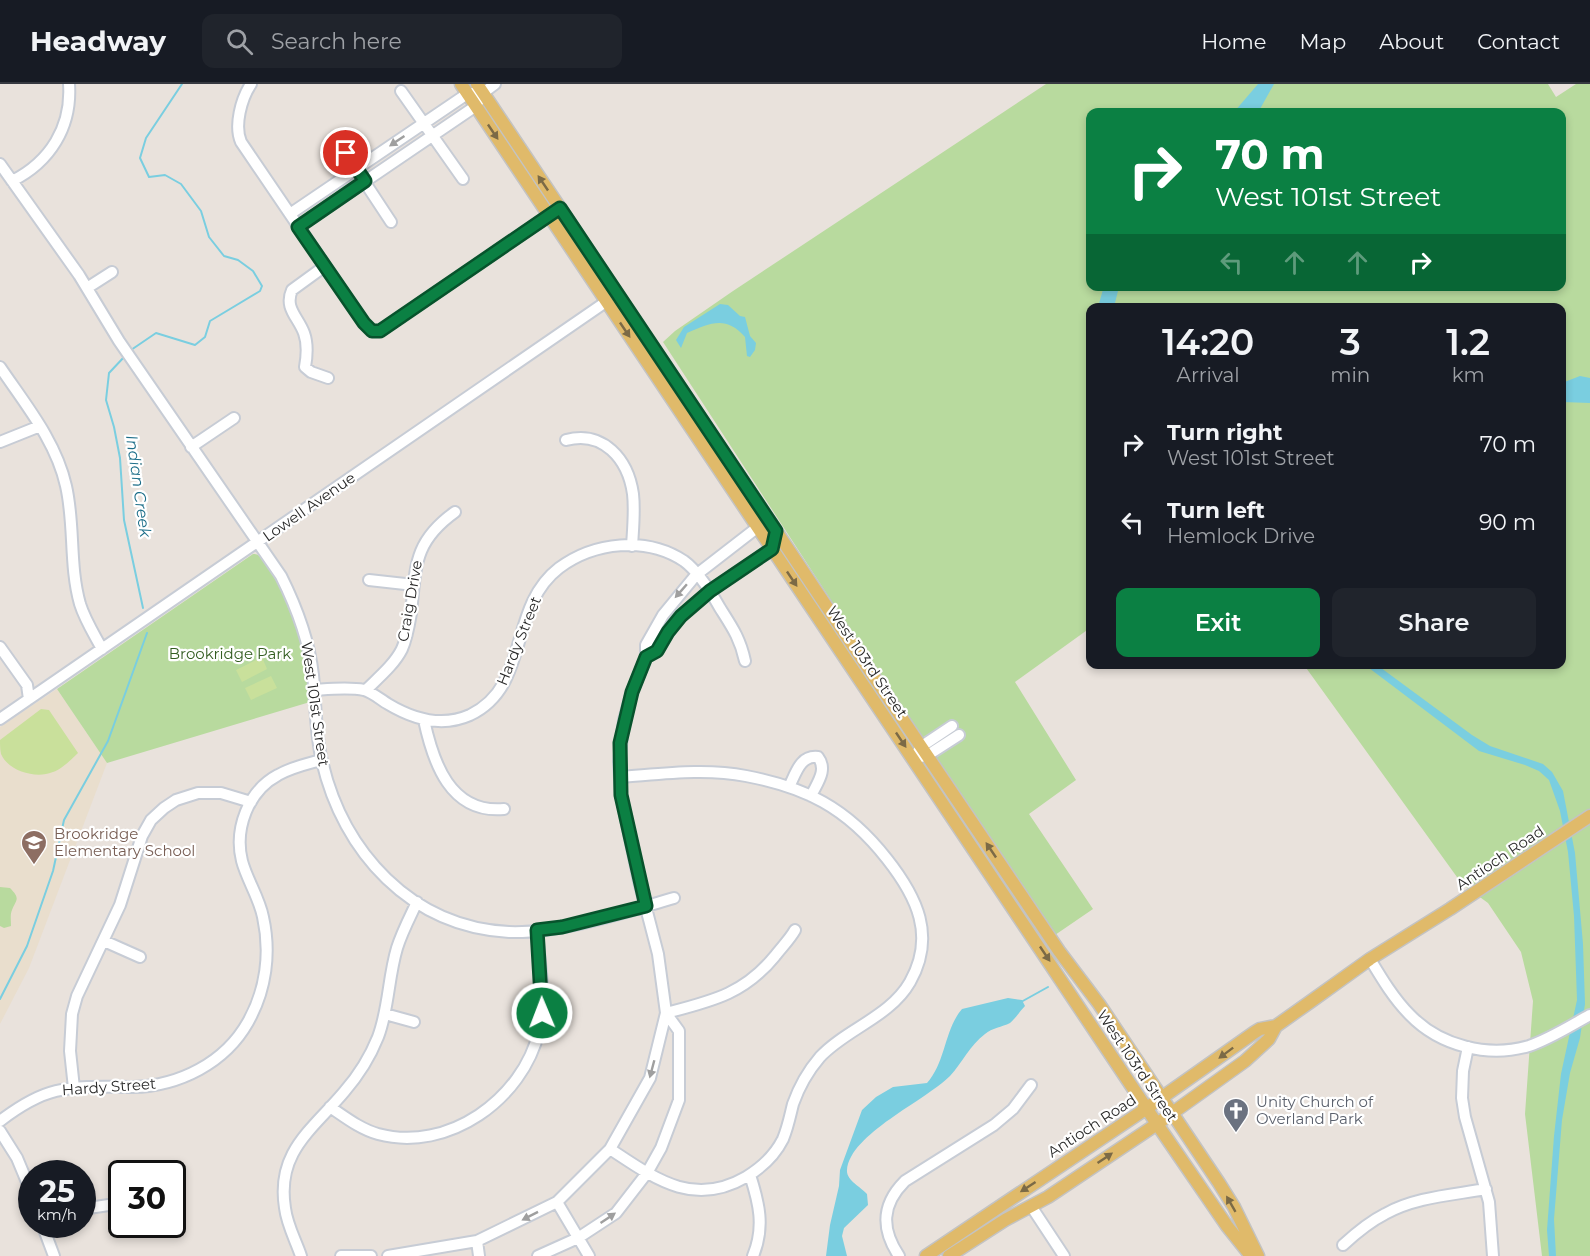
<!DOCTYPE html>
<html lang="en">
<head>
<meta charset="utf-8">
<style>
  body { margin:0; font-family:Montserrat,sans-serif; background:#20242c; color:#f1f3f6; height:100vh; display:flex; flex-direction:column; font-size:22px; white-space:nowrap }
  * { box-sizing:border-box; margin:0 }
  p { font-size:20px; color:#9ea1a6 }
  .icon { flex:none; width:33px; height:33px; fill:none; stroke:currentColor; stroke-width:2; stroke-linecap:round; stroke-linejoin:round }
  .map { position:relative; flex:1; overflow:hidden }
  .details { position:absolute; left:1086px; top:219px; width:480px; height:366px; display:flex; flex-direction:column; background:#171b24; border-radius:12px; box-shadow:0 3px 9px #0003 }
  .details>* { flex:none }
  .banner { position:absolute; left:1086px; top:24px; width:480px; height:183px; border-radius:12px; box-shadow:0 3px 9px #0003; background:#0b8043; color:#fff; overflow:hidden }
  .speed { position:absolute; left:18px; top:1076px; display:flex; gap:12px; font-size:30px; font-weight:700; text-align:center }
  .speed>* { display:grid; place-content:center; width:78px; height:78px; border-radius:50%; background:#171b24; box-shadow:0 3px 9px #0003; line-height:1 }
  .speed small { font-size:15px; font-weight:400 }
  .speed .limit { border:3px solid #111; border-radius:9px; background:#fff; color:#111 }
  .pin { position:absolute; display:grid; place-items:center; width:51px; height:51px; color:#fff; margin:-26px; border:3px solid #fff; border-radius:50%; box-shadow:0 2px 6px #0007 }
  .me { position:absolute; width:66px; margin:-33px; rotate:359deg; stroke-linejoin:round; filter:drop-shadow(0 0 4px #0008) }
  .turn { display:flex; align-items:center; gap:21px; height:126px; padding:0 30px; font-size:27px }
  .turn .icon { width:78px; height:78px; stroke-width:2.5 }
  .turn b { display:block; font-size:42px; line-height:51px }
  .lanes { display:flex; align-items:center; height:57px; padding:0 30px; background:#0003; justify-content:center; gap:30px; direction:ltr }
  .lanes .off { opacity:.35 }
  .eta { display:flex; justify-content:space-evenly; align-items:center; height:102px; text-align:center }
  .eta b { font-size:36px; font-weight:600; line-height:42px }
  .action { display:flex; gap:12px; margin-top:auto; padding:12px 30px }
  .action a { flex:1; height:69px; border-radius:12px; background:#0b8043; color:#fff; font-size:24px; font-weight:600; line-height:69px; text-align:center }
  .action a+a { background:#20242c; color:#f1f3f6 }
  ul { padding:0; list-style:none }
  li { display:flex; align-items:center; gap:18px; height:78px; padding:0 30px }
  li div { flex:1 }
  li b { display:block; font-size:22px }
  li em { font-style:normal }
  header { display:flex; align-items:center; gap:36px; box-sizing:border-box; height:84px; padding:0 30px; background:#171b24; border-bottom:2px solid #363941 }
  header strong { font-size:28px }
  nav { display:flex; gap:33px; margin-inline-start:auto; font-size:21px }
  .search { width:420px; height:54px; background:#20242c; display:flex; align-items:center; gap:15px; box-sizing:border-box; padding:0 21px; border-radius:12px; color:#9ea1a6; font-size:22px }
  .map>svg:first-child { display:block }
  .education { fill:#e9decd }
  .green { fill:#b8da9e; fill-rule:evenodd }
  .pitch { fill:#c9e09b }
  .water { fill:#7acee0 }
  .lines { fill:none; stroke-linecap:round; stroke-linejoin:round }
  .stream { stroke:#7acee0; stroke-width:2 }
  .minor-casing { stroke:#c7ccd5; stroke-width:14 }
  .major-casing { stroke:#c3c3c3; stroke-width:15 }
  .minor { stroke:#fff; stroke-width:10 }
  .major { stroke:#e0ba6a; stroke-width:12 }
  .oneway { fill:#7b6a46 }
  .oneway2 { fill:#9f9f9f }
  .route-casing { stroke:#07532c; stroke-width:15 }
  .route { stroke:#0b8043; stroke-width:10 }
  .labels { text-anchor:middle; stroke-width:4.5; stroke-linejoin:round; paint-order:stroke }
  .street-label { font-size:15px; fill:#292929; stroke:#fff }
  .park-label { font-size:15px; fill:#335d21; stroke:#fff }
  .education-label { font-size:15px; fill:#785e54; stroke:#fff; text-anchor:start }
  .worship-label { font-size:15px; fill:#5b616d; stroke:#fff; text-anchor:start }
  .water-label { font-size:16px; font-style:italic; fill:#1c6e89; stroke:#fff }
</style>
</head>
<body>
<header>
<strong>Headway</strong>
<div class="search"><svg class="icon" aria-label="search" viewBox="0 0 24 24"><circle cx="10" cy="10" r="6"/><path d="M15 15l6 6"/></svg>Search here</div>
<nav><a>Home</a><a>Map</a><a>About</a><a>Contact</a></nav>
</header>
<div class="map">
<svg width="1590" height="1172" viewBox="0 0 1590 1172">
  <rect width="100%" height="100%" fill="#e9e2dc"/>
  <!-- education -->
  <path class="education" d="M 57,605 L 107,679 L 29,884 L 0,940 L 0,643 Z"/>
  <!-- green -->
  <path class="green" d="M 1046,0 L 1548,0 L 1556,13 L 1576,0 L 1590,0 L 1590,1172 L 1542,1172 L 1525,1030 L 1533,917 L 1521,868 L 1488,819 L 1462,800 L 1304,581 L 1562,580 L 1562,224 L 1090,224 L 1090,544 L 1015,598 L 1076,696 L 1029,730 L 1093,825 L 1055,851 L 864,567 L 663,258 L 675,247 L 733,207 ZM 1090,28 L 1562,28 L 1562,202 L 1090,202 Z
    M 253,470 C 264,470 269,484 274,493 C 296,532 308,573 310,618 L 107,679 L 57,605 Z
    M 0,803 L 10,804 C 21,815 16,816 12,826 C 10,830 11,837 11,842 L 4,844 L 0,842 Z"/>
  <!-- pitch -->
  <path class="pitch" d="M 262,573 L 267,585 L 242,598 L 236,586 Z
    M 271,592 L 277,604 L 251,616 L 245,604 Z
    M 41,625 L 49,626 L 78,669 C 69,678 59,688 46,690 C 31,693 8,686 1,670 C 0,666 0,660 0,656 Z"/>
  <!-- water -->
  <path class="water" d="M 1258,0 L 1274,0 L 1260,25 L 1257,28 L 1234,28 Z
    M 1104,202 L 1119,203 L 1114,223 L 1098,223 Z
    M 720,220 L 728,221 L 740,232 L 745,233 L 750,252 L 756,259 L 755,266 L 750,273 L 747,272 L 745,253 C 726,231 710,239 687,249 L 681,264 L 676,256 L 684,243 Z
    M 1580,292 L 1590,294 L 1590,319 L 1562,318 L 1562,299 Z
    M 1365,581 L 1377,581 L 1472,651 L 1490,662 L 1543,680 L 1552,688 L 1563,707 L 1575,769 L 1583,860 L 1585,920 L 1580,954 L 1570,989 L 1562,1036 L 1554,1135 L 1556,1172 L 1549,1172 L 1547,1146 L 1554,1052 L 1561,990 L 1577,916 L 1574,832 L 1568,768 L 1560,727 L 1549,696 L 1539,687 L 1525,681 L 1479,667 Z
    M 1008,914 L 1022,916 L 1025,922 C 1020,927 1015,935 1010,939 C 1002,943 992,944 985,950 C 970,961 962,979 950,992 C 925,1017 850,1050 847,1086 C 846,1096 861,1103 867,1110 L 868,1121 L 844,1144 L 842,1152 L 847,1172 L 826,1172 L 830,1141 L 839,1102 L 840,1086 L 862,1026 L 876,1013 L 893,1003 L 927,999 C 946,978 944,946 962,925 Z"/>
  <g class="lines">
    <!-- stream -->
    <path class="stream" d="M 131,266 L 156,249 L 195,261 L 205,253 L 210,237 L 260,207 L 262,202 L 253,187 L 238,176 L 224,172 L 209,153 L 201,127 L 181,100 L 165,91 L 149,93 L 140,74 L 146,54 L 182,0
      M 125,272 L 109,289 L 106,316 L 114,343 L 120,374 L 124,436 L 143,524
      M 0,915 L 27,862 L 53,787 L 64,736 L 108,657 L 147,549
      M 1021,918 L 1048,903"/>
    <defs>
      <path id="minor" d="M 251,0 C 241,15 234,42 241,58 L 364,239 L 372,247 L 380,247 L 560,124
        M 401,7 L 463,95
        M 335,53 L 391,138
        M 0,80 L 79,191 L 119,257 L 281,492 C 297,524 309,556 313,591 C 316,620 315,649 322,677 C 343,768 411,843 509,848 C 558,850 626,828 674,814
        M 12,97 C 50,78 72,43 69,0
        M 290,130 L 467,10 L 474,9
        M 298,143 L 476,22 L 483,9 L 495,0
        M 325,182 L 292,206 C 284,224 298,233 304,249 C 308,260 307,272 305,283 L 311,288 L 328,294
        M 87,204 L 112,188
        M 0,283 C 25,320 56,357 66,402 C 75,441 69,481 80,520 C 85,536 94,550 102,565
        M 566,356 C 603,346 628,375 633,410 C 635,427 633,445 632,462
        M 0,358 L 40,342
        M 191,363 L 234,334
        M 369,496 L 414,501
        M 0,563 L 27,601 L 29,615
        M 314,606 C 330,605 349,603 364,606 C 372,608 381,616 388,620 C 413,635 441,644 470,631 C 531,602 507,524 559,484 C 594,458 646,452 684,477 C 699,488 711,508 720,524 C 732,543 740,554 745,577
        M 366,606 C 378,594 394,581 402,565 C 407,554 409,541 411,529 C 416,483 413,458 455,428
        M 0,635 L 613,213
        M 424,636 C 433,678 450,730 504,725
        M 917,669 L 922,662 L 952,642
        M 914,675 L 928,671 L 959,651
        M 789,703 C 796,689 800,671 818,673 C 828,686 817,699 811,712
        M 104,857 L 140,873
        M 1370,875 C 1382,895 1394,915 1410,931 C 1440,962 1488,974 1529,962 C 1550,955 1570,942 1590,931
        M 666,929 C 712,917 744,910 775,872 C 782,863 790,855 795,846
        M 385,930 L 414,938
        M 1468,963 L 1463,987 L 1462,1014 L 1465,1033 L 1489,1118 L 1493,1172
        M 74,1004 L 70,967 L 72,930 L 77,912 L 120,821 L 142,752 L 151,736 L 164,724 L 176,716 L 198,709 L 221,709 L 251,718
        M 330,1023 C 345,1033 360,1045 378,1050 C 448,1069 523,1015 539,947 C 547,915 539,879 537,847
        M 0,1037 C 17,1024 35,1012 56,1007 C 82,1001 108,1003 133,1003 C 179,1002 225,979 248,938 C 266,906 271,869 263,833 C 259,813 247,796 242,777 C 234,745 248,707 278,691 C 292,683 307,680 321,676
        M 0,1047 L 17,1074 L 32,1110
        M 610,1065 C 654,1094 693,1124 746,1093 C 761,1084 775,1071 783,1055 C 788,1043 790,1032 793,1020 C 799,1003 808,987 820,973 C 846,945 890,933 910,898 C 936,852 917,813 887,775 C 869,752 848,732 823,718 C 800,705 772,697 746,692 C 705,684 662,690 620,693
        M 750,1091 C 759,1119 765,1143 753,1172
        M 557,1118 L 589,1172
        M 1031,1122 L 1064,1172
        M 82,1125 L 122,1119
        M 42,1140 L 54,1172
        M 477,1157 L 479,1172
        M 1343,1161 C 1356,1149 1369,1138 1385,1130 C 1415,1113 1453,1111 1486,1105
        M 301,1172 C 296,1157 287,1141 285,1124 C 276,1068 312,1046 344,1008 C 358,992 370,973 378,953 C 389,924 388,894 397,864 C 402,848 410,833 417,818
        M 341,1172 L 371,1172
        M 388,1172 L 477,1157 L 557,1118 L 610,1065 L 650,994 L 666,929 L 658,870 L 639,797 L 621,711 L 619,678 L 624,636 L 632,608 L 646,574 L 646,561 L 663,531 L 696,491 L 758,443 L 776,447 L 772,465 C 742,486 708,505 682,531 C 668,545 662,563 646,574
        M 538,1172 L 578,1154 L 616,1129 L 647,1089 L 661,1064 L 679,1016 L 679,947 L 666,929
        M 899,1172 C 881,1145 881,1121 905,1097 L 994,1041 L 1013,1025 L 1031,1001"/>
      <path id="major" d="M 461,0 L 1157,1040 L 1227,1142 L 1251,1172
        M 477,0 L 841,544 L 1059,867 L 1099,920 L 1219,1099 L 1234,1123 L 1258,1172
        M 926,1172 L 1147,1024 L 1255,948 L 1260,945 L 1276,942
        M 949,1172 L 1005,1136 L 1048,1113 L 1157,1040 L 1245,977 L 1269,955 L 1276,942 L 1310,918 L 1370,875 L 1450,825 L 1590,732"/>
    </defs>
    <!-- minor casing -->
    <use href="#minor" class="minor-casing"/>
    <!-- major casing -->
    <use href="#major" class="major-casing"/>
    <!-- minor -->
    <use href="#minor" class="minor"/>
    <!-- major -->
    <use href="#major" class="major"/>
  </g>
  <!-- one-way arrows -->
  <defs><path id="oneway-solid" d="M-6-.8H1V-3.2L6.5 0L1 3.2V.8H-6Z" transform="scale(1.5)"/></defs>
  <g class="oneway">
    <use href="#oneway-solid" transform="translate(493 48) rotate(56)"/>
    <use href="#oneway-solid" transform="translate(543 99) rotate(-124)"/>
    <use href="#oneway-solid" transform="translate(625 246) rotate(56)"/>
    <use href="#oneway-solid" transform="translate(792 495) rotate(56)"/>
    <use href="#oneway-solid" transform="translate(901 656) rotate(56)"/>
    <use href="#oneway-solid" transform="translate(991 766) rotate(-124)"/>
    <use href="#oneway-solid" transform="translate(1045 870) rotate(56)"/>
    <use href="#oneway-solid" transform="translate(1226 969) rotate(143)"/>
    <use href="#oneway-solid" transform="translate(1105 1074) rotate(-34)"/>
    <use href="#oneway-solid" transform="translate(1028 1103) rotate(147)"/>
    <use href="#oneway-solid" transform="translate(1231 1120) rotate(-120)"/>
  </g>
  <g class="oneway2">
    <use href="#oneway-solid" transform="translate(397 57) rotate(146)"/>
    <use href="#oneway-solid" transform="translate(681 507) rotate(131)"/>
    <use href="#oneway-solid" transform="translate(652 985) rotate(105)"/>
    <use href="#oneway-solid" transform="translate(530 1132) rotate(153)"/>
    <use href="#oneway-solid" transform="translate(608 1134) rotate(-34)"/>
  </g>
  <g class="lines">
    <defs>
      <path id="route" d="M 346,69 L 365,97 L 298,143 L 364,239 L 372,247 L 380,247 L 560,124 L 776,447 L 772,465 L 710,507 L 681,532 L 668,548 L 657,567 L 646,573 L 632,608 L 620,659 L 621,711 L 646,822 L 562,843 L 537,846 L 542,929"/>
    </defs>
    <!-- route casing -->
    <use href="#route" class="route-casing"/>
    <!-- route -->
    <use href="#route" class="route"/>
  </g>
  <!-- icons -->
  <defs>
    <symbol id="school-pin" viewBox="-11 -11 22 30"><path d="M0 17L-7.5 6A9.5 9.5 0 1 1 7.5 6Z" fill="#8d6e63" stroke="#fff"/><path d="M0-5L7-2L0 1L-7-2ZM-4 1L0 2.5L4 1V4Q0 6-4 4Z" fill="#fff"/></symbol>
    <symbol id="church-pin" viewBox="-11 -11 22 30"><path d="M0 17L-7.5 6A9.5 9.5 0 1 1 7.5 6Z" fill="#6b7280" stroke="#fff"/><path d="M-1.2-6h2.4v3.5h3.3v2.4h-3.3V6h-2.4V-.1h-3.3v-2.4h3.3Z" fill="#fff"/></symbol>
  </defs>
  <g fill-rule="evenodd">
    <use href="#school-pin" x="19" y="744" width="30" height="40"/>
    <use href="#church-pin" x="1221" y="1012" width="30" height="40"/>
  </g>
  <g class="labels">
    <!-- street labels -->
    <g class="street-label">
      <text transform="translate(309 423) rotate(-35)" y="5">Lowell Avenue</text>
      <text transform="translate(410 517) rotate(-80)" y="5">Craig Drive</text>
      <text transform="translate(519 557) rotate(-68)" y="5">Hardy Street</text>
      <text transform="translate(867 578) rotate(56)" y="5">West 103rd Street</text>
      <text transform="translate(315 620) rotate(82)" y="5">West 101st Street</text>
      <text transform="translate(1500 774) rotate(-34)" y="5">Antioch Road</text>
      <text transform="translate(1137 982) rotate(56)" y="5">West 103rd Street</text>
      <text transform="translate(109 1003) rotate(-4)" y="5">Hardy Street</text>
      <text transform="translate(1092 1042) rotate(-33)" y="5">Antioch Road</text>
    </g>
    <!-- park labels -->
    <g class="park-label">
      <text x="230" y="575">Brookridge Park</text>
    </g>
    <!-- education labels -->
    <g class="education-label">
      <text x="54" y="755">Brookridge<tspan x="54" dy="17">Elementary School</tspan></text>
    </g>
    <!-- worship labels -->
    <g class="worship-label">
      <text x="1256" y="1023">Unity Church of<tspan x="1256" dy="17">Overland Park</tspan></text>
    </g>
    <!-- water labels -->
    <g class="water-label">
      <text transform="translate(139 402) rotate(82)" y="6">Indian Creek</text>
    </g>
  </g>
</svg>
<div class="speed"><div>25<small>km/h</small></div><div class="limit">30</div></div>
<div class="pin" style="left:346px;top:69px;background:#d93025"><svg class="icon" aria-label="arrive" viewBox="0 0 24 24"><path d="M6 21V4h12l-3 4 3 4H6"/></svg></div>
<svg class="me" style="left:542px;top:929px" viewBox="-20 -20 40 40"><circle r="17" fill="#0b8043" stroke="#fff" stroke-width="3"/><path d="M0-11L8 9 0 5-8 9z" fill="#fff"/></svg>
<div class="banner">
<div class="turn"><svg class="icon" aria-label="right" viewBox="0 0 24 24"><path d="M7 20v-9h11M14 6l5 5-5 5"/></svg><div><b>70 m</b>West 101st Street</div></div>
<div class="lanes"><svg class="icon off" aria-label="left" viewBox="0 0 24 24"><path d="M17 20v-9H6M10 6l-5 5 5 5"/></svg><svg class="icon off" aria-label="ahead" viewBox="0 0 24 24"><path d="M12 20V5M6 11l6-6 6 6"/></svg><svg class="icon off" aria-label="ahead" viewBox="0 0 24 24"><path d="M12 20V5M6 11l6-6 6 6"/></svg><svg class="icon" aria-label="right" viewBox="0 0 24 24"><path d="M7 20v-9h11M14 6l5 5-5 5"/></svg></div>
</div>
<section class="details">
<div class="eta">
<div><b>14:20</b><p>Arrival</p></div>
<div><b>3</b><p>min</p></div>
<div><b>1.2</b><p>km</p></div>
</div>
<ul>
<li><svg class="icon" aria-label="right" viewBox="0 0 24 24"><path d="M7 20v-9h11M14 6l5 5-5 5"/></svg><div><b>Turn right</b><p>West 101st Street</p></div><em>70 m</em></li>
<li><svg class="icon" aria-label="left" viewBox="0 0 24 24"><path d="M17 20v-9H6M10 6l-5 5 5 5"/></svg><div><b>Turn left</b><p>Hemlock Drive</p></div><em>90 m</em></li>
</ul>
<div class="action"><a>Exit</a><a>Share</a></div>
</section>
</div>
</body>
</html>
